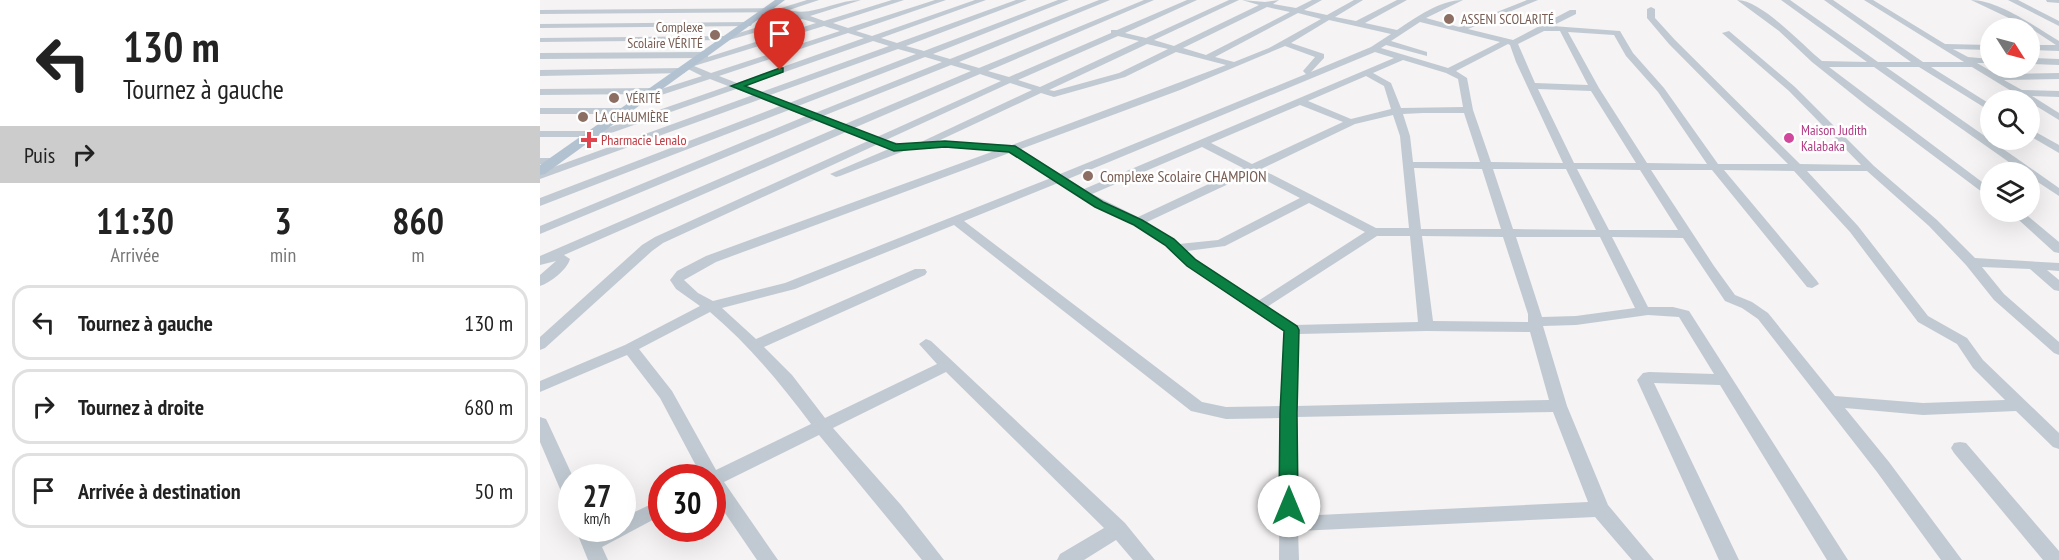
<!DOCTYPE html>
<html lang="fr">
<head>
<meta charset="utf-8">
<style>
  body { margin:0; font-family:"PT Sans Narrow",sans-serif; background:#f6f6f6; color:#222; height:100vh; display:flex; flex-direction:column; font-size:22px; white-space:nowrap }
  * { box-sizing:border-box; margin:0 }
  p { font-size:20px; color:#767676 }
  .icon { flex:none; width:33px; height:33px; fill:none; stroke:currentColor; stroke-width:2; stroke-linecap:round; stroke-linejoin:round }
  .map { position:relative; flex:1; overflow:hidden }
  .side { display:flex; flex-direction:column; background:#fff; width:540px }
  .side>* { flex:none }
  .hud { background:#fff; color:#222; overflow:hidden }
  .needle { width:39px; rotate:126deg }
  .tools { position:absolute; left:1440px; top:18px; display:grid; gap:12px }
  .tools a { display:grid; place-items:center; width:60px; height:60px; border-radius:50%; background:#fff; box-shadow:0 6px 24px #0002; font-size:30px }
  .speed { position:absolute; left:18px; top:464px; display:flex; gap:12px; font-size:30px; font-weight:700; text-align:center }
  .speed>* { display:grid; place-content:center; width:78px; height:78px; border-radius:50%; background:#fff; box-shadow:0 6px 24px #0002; line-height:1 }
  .speed small { font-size:15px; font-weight:400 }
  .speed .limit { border:9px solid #d22; background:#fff; color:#111 }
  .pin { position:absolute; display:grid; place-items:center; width:51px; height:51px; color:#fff; margin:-62px -26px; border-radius:50% 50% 50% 0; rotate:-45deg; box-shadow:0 0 6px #0007 }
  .pin .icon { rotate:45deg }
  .me { position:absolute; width:66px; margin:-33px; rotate:0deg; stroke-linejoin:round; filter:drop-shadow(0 0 4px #0008) }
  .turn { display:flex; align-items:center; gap:21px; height:126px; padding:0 24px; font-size:27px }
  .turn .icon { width:78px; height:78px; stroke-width:2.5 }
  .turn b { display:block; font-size:42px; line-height:51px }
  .then { display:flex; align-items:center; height:57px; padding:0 24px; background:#0003; gap:12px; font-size:22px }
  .eta { display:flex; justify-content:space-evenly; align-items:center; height:102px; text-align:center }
  .eta b { font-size:36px; font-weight:800; line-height:42px }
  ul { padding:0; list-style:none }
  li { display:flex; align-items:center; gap:18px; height:75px; margin:0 12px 9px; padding:0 12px; border:3px solid #e0e0e0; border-radius:18px }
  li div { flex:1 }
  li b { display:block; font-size:22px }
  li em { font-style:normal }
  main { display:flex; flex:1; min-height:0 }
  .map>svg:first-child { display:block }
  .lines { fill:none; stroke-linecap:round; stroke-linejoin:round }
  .minor { fill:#c1cad2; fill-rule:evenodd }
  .major { fill:#b3c2d1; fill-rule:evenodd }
  .route { fill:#0b8043; stroke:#07532c; stroke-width:1.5 }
  .education-dot { fill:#8d6e63; stroke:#fff; stroke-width:2 }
  .hotel-dot { fill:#d1479c; stroke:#fff; stroke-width:2 }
  .health-dot { fill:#e0444e; stroke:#fff; stroke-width:2 }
  .labels { text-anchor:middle; stroke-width:5; stroke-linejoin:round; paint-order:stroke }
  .far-education-label { font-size:14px; fill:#785e54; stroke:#fff; text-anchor:start }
  .far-hotel-label { font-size:14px; fill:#b23c85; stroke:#fff; text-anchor:start }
  .far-health-label { font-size:14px; fill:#be3a42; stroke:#fff; text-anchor:start }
  .education-label { font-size:16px; fill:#785e54; stroke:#fff; text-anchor:start }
</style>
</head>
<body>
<main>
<section class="side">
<div class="hud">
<div class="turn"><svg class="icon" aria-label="left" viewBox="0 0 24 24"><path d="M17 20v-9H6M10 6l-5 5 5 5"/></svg><div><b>130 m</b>Tournez à gauche</div></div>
<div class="then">Puis<svg class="icon" aria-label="right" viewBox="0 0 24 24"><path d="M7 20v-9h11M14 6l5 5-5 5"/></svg></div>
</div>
<div class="eta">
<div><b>11:30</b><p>Arrivée</p></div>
<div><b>3</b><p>min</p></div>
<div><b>860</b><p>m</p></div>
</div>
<ul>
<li><svg class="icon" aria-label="left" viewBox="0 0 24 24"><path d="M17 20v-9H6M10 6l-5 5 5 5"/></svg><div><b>Tournez à gauche</b></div><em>130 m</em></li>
<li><svg class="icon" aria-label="right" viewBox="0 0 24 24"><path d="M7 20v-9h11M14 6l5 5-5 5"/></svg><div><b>Tournez à droite</b></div><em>680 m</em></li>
<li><svg class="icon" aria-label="arrive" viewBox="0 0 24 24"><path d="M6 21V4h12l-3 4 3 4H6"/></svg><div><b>Arrivée à destination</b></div><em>50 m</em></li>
</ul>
</section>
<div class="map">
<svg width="1519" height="560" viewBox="0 0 1519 560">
  <rect width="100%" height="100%" fill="#f5f3f3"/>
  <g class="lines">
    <!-- minor -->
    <path class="minor" d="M 267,0 L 279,0 L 249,10 C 273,17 295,0 321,0 L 270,16 L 284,21 L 352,0 L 364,0 L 293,23 L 308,28 L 395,0 L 406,0 L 316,31 L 332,36 L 435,0 L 446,0 L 341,38 L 357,43 L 476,0 L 487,0 L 366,46 L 384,51 L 518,0 L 529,0 L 393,54 L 410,59 L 559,0 L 570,0 L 419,62 L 439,68 L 604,0 L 614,0 L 448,71 L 469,77 L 571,33 L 571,30 L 577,30 L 647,0 L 657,0 L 585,33 L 606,38 L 689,0 L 699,0 L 614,40 L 634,46 L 719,5 L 702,0 L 725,2 L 739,0 L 733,4 L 756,8 L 772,0 L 782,0 L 764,10 L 787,15 L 814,0 L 823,0 L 795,17 L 816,21 L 857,0 L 867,0 L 825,23 L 857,30 C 875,18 900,0 923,0 L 886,18 L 919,27 L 987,0 L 998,0 L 928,29 L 973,40 L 1030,10 L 1036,10 L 1036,14 L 1012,26 L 1080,31 L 1093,53 L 1124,88 L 1178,164 L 1248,164 L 1129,44 L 1107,18 L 1107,9 L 1111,7 L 1115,9 L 1115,18 L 1135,40 L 1260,164 L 1321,165 L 1249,91 L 1182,33 L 1189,31 L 1255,87 L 1334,166 L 1397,220 L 1435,258 L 1519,263 L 1519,271 L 1507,270 L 1519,280 L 1519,291 L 1514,290 L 1490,269 L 1442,267 L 1464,294 L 1519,342 L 1519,355 L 1514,353 L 1454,300 L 1426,265 L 1389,226 L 1327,171 L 1267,171 L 1318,226 L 1388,316 L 1427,338 L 1443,360 L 1519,433 L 1519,449 L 1513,447 L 1476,411 L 1383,415 L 1305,408 L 1349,462 L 1422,560 L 1401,560 L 1337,472 L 1218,319 L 1202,308 L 1185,301 L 1143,238 L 1072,237 L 1108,307 L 1133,307 L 1149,311 L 1308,560 L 1287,560 L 1180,385 L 1114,383 L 1199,560 L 1179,560 L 1097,380 L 1103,373 L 1109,372 L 1174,374 L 1139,317 L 1108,315 L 1036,325 L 1003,326 L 1027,406 L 1068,505 L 1114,560 L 1092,560 L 1055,517 L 758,531 L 759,560 L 739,560 L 740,418 L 686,419 L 651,411 L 414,225 L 255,289 L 182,308 L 216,339 L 375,269 L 385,269 L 387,272 L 385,275 L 224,347 L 252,375 L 285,418 L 397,364 L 379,344 L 386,339 L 391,341 L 585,523 L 615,560 L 593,560 L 576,540 L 544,560 L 517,560 L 520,554 L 564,528 L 406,372 L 293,428 L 361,505 L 404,560 L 382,560 L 279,435 L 184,482 L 238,560 L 217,560 L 172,494 L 172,477 L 162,477 L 120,398 L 87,355 L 0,392 L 0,381 L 85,345 L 160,306 L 136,289 L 130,280 L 137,271 L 166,256 L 457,150 L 384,147 L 364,151 L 300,176 L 296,177 L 290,174 L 351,148 L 338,144 L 123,243 L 112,251 L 5,348 L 0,350 L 0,337 L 102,245 L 115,237 L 328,141 L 306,132 L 24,255 L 30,259 C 27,270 10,283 0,286 L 0,275 L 16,261 L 0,265 L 0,256 L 297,128 L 275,120 L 0,234 L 0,226 L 266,116 L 249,110 L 0,206 L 0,198 L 240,106 L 221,99 L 0,179 L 0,172 L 213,95 L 196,89 L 74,132 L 53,137 L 0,137 L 0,131 L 53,131 L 67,128 L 188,86 L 170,79 L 103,101 L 98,98 L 106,94 L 0,95 L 0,89 L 114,88 L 118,90 L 162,76 L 144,67 L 147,63 L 165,58 L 0,59 L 0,53 L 165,52 L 168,53 L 168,57 L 276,23 L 262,19 L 189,40 L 0,42 L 0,38 L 189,36 L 254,16 L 240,12 L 0,14 L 0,10 L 241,8 ZM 727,7 L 750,12 L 666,55 L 643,48 ZM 758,13 L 781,19 L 729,48 L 694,62 L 675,57 ZM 789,20 L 851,34 L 831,47 L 771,72 L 784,58 L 784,54 L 751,43 ZM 880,22 L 960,42 L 908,68 L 841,48 L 846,45 L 887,56 L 887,52 L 851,41 ZM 284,26 L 300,31 L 171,73 L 154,66 ZM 1004,31 L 1020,31 L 1048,85 L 995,83 L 978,44 ZM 1028,32 L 1074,35 L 1086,56 L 1118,92 L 1167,164 L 1107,163 L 1059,88 ZM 308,33 L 324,38 L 197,83 L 179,76 ZM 578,36 L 599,41 L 500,87 L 478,80 ZM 333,41 L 349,46 L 221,92 L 205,86 ZM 607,44 L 628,49 L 579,73 L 514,91 L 509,90 ZM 968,44 L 970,45 L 976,62 L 1023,163 L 951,162 L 933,110 L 927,78 L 916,71 ZM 745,46 L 775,57 L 763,71 L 766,74 L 520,174 L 481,149 L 640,90 ZM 358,49 L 376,54 L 249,103 L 230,95 ZM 636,52 L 686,65 L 472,145 L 398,141 L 501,93 L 514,97 L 585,77 ZM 835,52 L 854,58 L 544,189 L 528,179 ZM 385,57 L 402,62 L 275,113 L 258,106 ZM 863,60 L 906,73 L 918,79 L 923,107 L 861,108 L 851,83 L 833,73 ZM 411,65 L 431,71 L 305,124 L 283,116 ZM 440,74 L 461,81 L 337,137 L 314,128 ZM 826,76 L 844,86 L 851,109 L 811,119 L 768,101 ZM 470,83 L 492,90 L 381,142 L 367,145 L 346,140 ZM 998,89 L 1051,91 L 1096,163 L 1034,163 ZM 760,105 L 803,122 L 712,164 L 671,143 ZM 883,113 L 924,113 L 940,162 L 873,162 L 870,136 L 863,114 ZM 853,115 L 860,136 L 869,228 L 836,228 L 721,169 L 815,124 ZM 662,147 L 703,168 L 598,217 L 552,194 ZM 472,152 L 511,178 L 245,283 L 173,301 L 158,293 L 144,280 L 176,262 ZM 874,168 L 942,169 L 961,229 L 881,229 ZM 953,169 L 1026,169 L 1056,230 L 973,229 ZM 1037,169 L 1100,170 L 1138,230 L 1069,230 ZM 1111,170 L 1172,170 L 1267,287 L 1272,288 L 1279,284 L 1277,281 L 1184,170 L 1254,171 L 1310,232 L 1378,322 L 1417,344 L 1433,368 L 1465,400 L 1383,403 L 1295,396 L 1228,313 L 1212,302 L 1195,295 L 1174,266 ZM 712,173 L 760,198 L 678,240 L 639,244 L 607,222 ZM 518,183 L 555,207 L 594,225 L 626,245 L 647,266 L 745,332 L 740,406 L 686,407 L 662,402 L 424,221 ZM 769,203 L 825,232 L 718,301 L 657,260 L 647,251 L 685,246 ZM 837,236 L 870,236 L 878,322 L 755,325 L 727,307 ZM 882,236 L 963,237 L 988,314 L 988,322 L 893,321 ZM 976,237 L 1060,237 L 1095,308 L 1036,316 L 1002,317 ZM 170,312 C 209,345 241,384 271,424 L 176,470 L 132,391 L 99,349 ZM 886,331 L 990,332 L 1009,400 L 756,406 L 759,334 ZM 1013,412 L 1048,502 L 758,516 L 756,417 Z
      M 1197,0 C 1222,0 1263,46 1282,61 L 1327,62 L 1241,0 L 1250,0 L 1338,62 L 1371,62 L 1284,0 L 1293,0 L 1383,62 L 1424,62 L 1324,0 L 1333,0 L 1405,44 L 1450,45 L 1450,50 L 1413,49 L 1428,57 L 1450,59 L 1450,63 L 1437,63 L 1456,74 L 1519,73 L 1519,79 L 1464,80 L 1482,90 L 1519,91 L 1519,97 L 1492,96 L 1519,113 L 1519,120 L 1432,67 L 1391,67 L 1450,104 L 1450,111 L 1379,67 L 1346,67 L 1519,188 L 1519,196 L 1490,177 L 1490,172 L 1483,172 L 1334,67 L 1289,67 L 1450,188 L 1450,196 L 1446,195 L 1327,106 L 1272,62 L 1239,31 Z
      M 1431,0 C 1458,0 1496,27 1519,41 L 1519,51 L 1490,50 L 1490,45 L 1516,45 L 1490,28 Z
      M 1468,0 L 1478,0 L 1519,21 L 1519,26 Z
      M 1506,0 L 1519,0 L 1519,3 L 1507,2 Z
      M 208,22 L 212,24 L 211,26 L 0,28 L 0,24 Z
      M 1490,58 L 1519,59 L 1519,65 L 1490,64 Z
      M 142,68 L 145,69 L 145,73 L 0,76 L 0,70 Z
      M 0,108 L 85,108 L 90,111 L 85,114 L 0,114 Z
      M 1490,129 L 1519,145 L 1519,153 L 1490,136 Z
      M 0,158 L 14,158 L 19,161 L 14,164 L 0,164 Z
      M 1470,212 L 1483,212 L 1519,242 L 1519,253 L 1514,252 Z
      M 0,417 L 6,419 L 8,423 L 33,477 L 32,503 L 26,501 L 23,496 L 0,442 Z
      M 1420,442 L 1426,443 L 1519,551 L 1519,560 L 1503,560 L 1414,453 L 1411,448 L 1414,443 Z
      M 122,499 L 122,515 L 62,547 L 68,560 L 48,560 L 35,528 L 53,528 L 55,532 L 63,528 L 82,528 L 82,518 Z"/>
    <!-- major -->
    <path class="major" d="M 235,0 L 245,0 L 5,174 L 0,175 L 0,165 Z"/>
  </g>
  <!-- route -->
  <path class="route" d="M 240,68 L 243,68 L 243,72 L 205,86 L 356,144 L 405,141 L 475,146 L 563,202 L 602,220 L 634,239 L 656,260 L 757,326 L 759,330 L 757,413 L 758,506 L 755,511 L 749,514 L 742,511 L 739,506 L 740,413 L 744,331 L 647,266 L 625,245 L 594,225 L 555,207 L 469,152 L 405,147 L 354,151 L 191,86 Z"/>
  <!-- markers -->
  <g class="education-dot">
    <circle cx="909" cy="19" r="6"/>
    <circle cx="175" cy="35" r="6"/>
    <circle cx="74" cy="98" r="6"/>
    <circle cx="43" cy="117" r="6"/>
    <circle cx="548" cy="176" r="6"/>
  </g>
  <circle class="hotel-dot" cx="1249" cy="138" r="6"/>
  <path class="health-dot" d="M46 131h6v6h6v6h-6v6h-6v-6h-6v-6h6z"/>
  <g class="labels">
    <!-- far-education labels -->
    <g class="far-education-label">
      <text x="921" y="24">ASSENI SCOLARITÉ</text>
      <text x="163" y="32" text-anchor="end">Complexe<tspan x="163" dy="16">Scolaire VÉRITÉ</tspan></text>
      <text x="86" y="103">VÉRITÉ</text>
      <text x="55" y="122">LA CHAUMIÈRE</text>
    </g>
    <!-- far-hotel labels -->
    <g class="far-hotel-label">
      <text x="1261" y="135">Maison Judith<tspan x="1261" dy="16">Kalabaka</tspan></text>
    </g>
    <!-- far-health labels -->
    <g class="far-health-label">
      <text x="61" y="145">Pharmacie Lenalo</text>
    </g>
    <!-- education labels -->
    <g class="education-label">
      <text x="560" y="182">Complexe Scolaire CHAMPION</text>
    </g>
  </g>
</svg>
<div class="tools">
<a><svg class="needle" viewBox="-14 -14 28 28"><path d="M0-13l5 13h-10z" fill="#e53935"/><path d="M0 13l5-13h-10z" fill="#767676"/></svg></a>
<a><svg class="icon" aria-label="search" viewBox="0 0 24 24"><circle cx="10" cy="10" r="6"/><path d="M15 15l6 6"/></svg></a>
<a><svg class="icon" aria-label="layers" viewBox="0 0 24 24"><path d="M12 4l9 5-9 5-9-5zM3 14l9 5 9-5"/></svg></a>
</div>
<div class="speed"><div>27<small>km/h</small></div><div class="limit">30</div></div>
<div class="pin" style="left:240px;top:70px;background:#d93025"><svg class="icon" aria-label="arrive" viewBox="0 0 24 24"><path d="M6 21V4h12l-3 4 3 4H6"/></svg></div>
<svg class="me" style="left:749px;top:506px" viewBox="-20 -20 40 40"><circle r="19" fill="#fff"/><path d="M0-13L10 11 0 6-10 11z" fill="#0b8043"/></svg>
</div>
</main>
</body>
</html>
